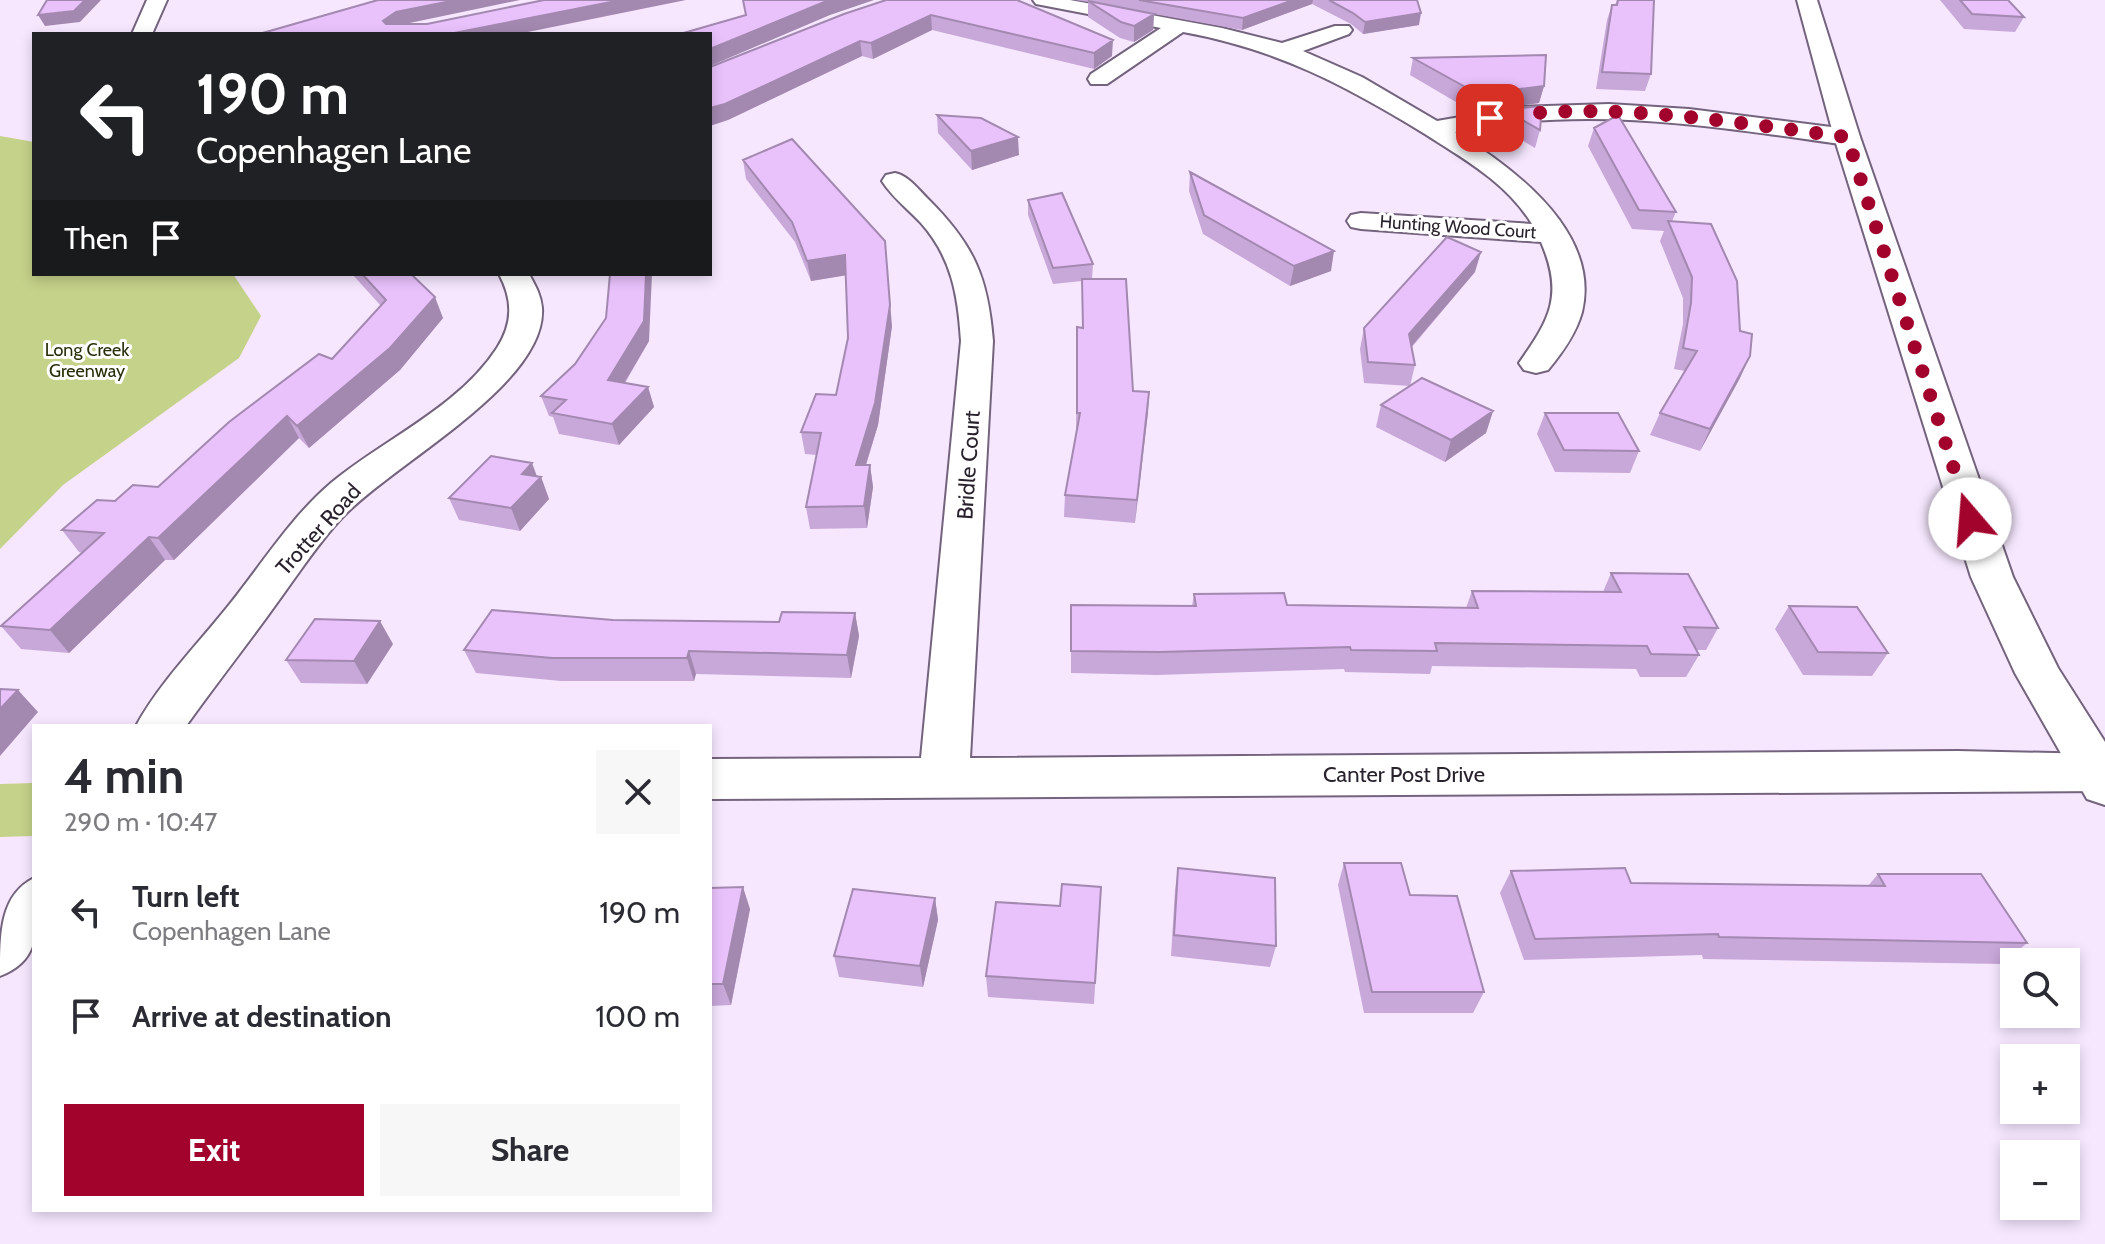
<!DOCTYPE html>
<html lang="en">
<head>
<meta charset="utf-8">
<style>
  body { margin:0; font-family:Cabin,sans-serif; background:#f7f7f7; color:#2b2b33; height:100vh; display:flex; flex-direction:column; font-size:30px; white-space:nowrap }
  * { box-sizing:border-box; margin:0 }
  p { font-size:26px; color:#7c7c81 }
  .icon { flex:none; width:44px; height:44px; fill:none; stroke:currentColor; stroke-width:2; stroke-linecap:round; stroke-linejoin:round }
  .map { position:relative; flex:1; overflow:hidden }
  .side { position:absolute; left:32px; top:724px; width:680px; height:488px; display:flex; flex-direction:column; background:#fff; border-radius:0px; box-shadow:0 4px 12px #0003 }
  .side>* { flex:none }
  .top-card { position:absolute; left:32px; top:32px; width:680px; height:244px; border-radius:0px; box-shadow:0 4px 12px #0003; background:#202124; color:#fff; overflow:hidden }
  .controls { position:absolute; left:2000px; top:948px; display:grid; gap:16px }
  .controls a { display:grid; place-items:center; width:80px; height:80px; border-radius:0px; background:#fff; box-shadow:0 4px 12px #0003; font-size:40px }
  .pin { position:absolute; display:grid; place-items:center; width:68px; height:68px; color:#fff; margin:-34px; border-radius:16px; box-shadow:0 4px 12px #0006 }
  .me { position:absolute; width:88px; margin:-44px; rotate:342deg; stroke-linejoin:round; filter:drop-shadow(0 0 6px #0008) }
  .turn { display:flex; align-items:center; gap:28px; height:168px; padding:0 32px; font-size:36px }
  .turn .icon { width:104px; height:104px; stroke-width:2.5 }
  .turn b { display:block; font-size:56px; line-height:68px }
  .then { display:flex; align-items:center; height:76px; padding:0 32px; background:#0003; gap:16px; font-size:30px }
  .round { display:grid; place-items:center; flex:none; width:84px; height:84px; border-radius:0px; background:#f7f7f7 }
  .head { display:flex; align-items:center; justify-content:space-between; height:136px; padding:0 32px }
  h1 { font-size:48px; font-weight:800; line-height:60px }
  .button { display:flex; gap:16px; margin-top:auto; padding:16px 32px }
  .button a { flex:1; height:92px; border-radius:0px; background:#a2032d; color:#fff; font-size:32px; font-weight:800; line-height:92px; text-align:center }
  .button a+a { background:#f7f7f7; color:#2b2b33 }
  ul { padding:0; list-style:none }
  li { display:flex; align-items:center; gap:24px; height:104px; padding:0 32px }
  li div { flex:1 }
  li b { display:block; font-size:30px }
  li em { font-style:normal }
  .map>svg:first-child { display:block }
  .green { fill:#c5d289 }
  .lines { fill:none; stroke-linecap:round; stroke-linejoin:round }
  .minor-casing { stroke:#74637d; stroke-width:4 }
  .major-casing { stroke:#74637d; stroke-width:4 }
  .minor { fill:#fff; fill-rule:evenodd }
  .major { fill:#fff; fill-rule:evenodd }
  .wall { fill:#c8a7d9 }
  .shaded-wall { fill:#a388b0 }
  .building { fill:#e9c2fc; stroke:#a388b0; stroke-width:2 }
  .route { stroke:#a2032d; stroke-width:14; stroke-dasharray:0 25.2 }
  .labels { text-anchor:middle; stroke-width:6; stroke-linejoin:round; paint-order:stroke }
  .far-street-label { font-size:18px; fill:#29222d; stroke:#fff }
  .far-park-label { font-size:18px; fill:#292e0a; stroke:#fff }
  .street-label { font-size:22px; fill:#29222d; stroke:#fff }
</style>
</head>
<body>
<div class="map">
<svg width="2105" height="1244" viewBox="0 0 2105 1244">
  <rect width="100%" height="100%" fill="#f6e7ff"/>
  <!-- green -->
  <path class="green" d="M 0,136 L 34,142 L 34,274 L 233,274 L 261,316 L 239,358 L 63,485 L 0,549 Z
    M 34,783 L 34,836 L 0,837 L 0,784 Z"/>
  <g class="lines">
    <defs>
      <path id="minor" d="M 147,0 L 167,0 L 152,34 L 132,34 Z
        M 1033,0 L 1070,0 L 1222,28 L 1282,43 L 1335,26 L 1349,26 L 1352,30 L 1349,34 L 1303,51 L 1362,77 L 1437,121 L 1518,107 L 1609,104 L 1689,109 L 1847,129 L 1856,132 L 1860,137 L 1856,142 L 1847,145 C 1717,127 1586,104 1455,132 C 1514,168 1601,232 1582,312 C 1576,334 1562,353 1548,370 L 1536,373 L 1524,370 L 1519,363 C 1550,319 1564,295 1541,242 L 1361,229 L 1351,227 L 1347,221 L 1351,215 L 1361,213 L 1532,224 C 1507,183 1464,159 1425,134 C 1345,85 1277,49 1183,32 L 1107,84 L 1091,84 L 1088,79 L 1091,74 L 1161,28 L 1036,4 Z
        M 895,173 C 909,176 918,189 928,199 C 974,245 988,277 993,341 L 970,758 L 1958,751 L 2098,754 L 2105,757 L 2105,791 L 710,799 L 710,759 L 921,758 L 961,341 C 958,295 952,258 921,223 C 908,209 892,197 882,181 L 886,175 Z
        M 499,274 L 529,274 C 535,285 541,295 542,308 C 547,386 386,467 338,522 C 313,550 292,583 269,614 C 242,651 213,688 186,726 L 136,726 C 160,682 198,644 229,605 C 262,564 291,517 331,483 C 384,439 458,408 497,348 C 513,323 513,300 499,274 Z
        M 34,878 C 34,921 47,958 0,976 C 0,933 0,895 34,878 Z"/>
      <path id="major" d="M 1797,0 L 1817,0 L 1860,137 L 2013,577 L 2058,668 L 2105,742 L 2105,805 L 2087,799 L 2015,673 L 1971,577 L 1834,137 Z"/>
    </defs>
    <!-- minor casing -->
    <use href="#minor" class="minor-casing"/>
    <!-- major casing -->
    <use href="#major" class="major-casing"/>
    <!-- minor -->
    <use href="#minor" class="minor"/>
    <!-- major -->
    <use href="#major" class="major"/>
  </g>
  <!-- wall -->
  <path class="wall" d="M 886,0 L 1112,56 L 1094,69 L 932,30 L 873,59 L 862,56 L 728,120 Z
    M 1075,0 L 1417,0 L 1419,25 L 1363,34 L 1351,24 L 1312,4 L 1242,30 L 1154,14 L 1153,30 L 1134,42 L 1120,38 L 1088,17 L 1088,2 Z
    M 1617,0 L 1654,0 L 1651,74 L 1645,91 L 1596,89 L 1607,20 L 1612,5 L 1615,5 Z
    M 1940,0 L 2008,0 L 2024,17 L 2015,32 L 1964,29 Z
    M 1413,58 L 1544,86 L 1539,103 L 1473,112 L 1410,75 Z
    M 1505,110 L 1540,130 L 1535,148 L 1500,127 Z
    M 937,115 L 1019,155 L 972,170 L 938,133 Z
    M 1594,128 L 1676,212 L 1672,221 L 1740,378 L 1700,451 L 1650,435 L 1660,413 L 1685,371 L 1674,369 L 1683,324 L 1683,298 L 1660,241 L 1664,231 L 1632,229 L 1588,146 Z
    M 743,160 L 892,326 L 878,425 L 866,465 L 870,465 L 873,487 L 867,528 L 810,529 L 806,507 L 817,455 L 805,454 L 801,432 L 836,395 L 848,338 L 846,275 L 811,281 L 795,242 L 746,179 Z
    M 1190,172 L 1331,271 L 1290,286 L 1203,234 L 1189,191 Z
    M 1028,200 L 1093,264 L 1092,279 L 1133,391 L 1149,392 L 1135,523 L 1064,517 L 1065,495 L 1076,433 L 1077,327 L 1082,328 L 1082,281 L 1053,284 L 1028,215 Z
    M 1475,272 L 1412,347 L 1415,365 L 1410,386 L 1364,383 L 1360,349 L 1364,328 Z
    M 352,274 L 411,274 L 443,318 L 400,370 L 309,448 L 299,438 L 174,560 L 165,560 L 69,653 L 21,649 L 1,626 L 83,553 L 79,552 L 62,530 L 115,501 L 158,487 L 332,359 L 381,306 Z
    M 606,318 L 649,341 L 625,383 L 648,387 L 654,407 L 619,445 L 559,434 L 553,417 L 549,416 L 541,396 L 575,364 Z
    M 1381,405 L 1493,411 L 1486,433 L 1445,462 L 1376,427 Z
    M 1545,413 L 1639,451 L 1630,473 L 1555,472 L 1537,434 Z
    M 537,476 L 541,477 L 549,499 L 520,531 L 459,520 L 449,498 Z
    M 1611,573 L 1718,628 L 1706,650 L 1697,650 L 1699,655 L 1686,677 L 1640,677 L 1636,669 L 1432,666 L 1430,674 L 1345,672 L 1344,669 L 1157,675 L 1071,673 L 1071,605 L 1192,606 L 1194,594 L 1287,605 L 1466,608 L 1472,591 L 1603,592 Z
    M 1789,606 L 1888,653 L 1872,676 L 1803,675 L 1775,629 Z
    M 855,613 L 859,636 L 851,678 L 696,674 L 694,681 L 561,681 L 476,673 L 464,650 L 613,620 L 779,622 Z
    M 393,644 L 367,684 L 301,683 L 286,660 Z
    M 1344,863 L 1410,895 L 1484,992 L 1473,1013 L 1364,1013 L 1338,885 Z
    M 1178,868 L 1276,946 L 1270,967 L 1171,956 L 1175,890 Z
    M 1511,871 L 1631,883 L 1868,886 L 1878,874 L 2027,943 L 2003,964 L 1703,959 L 1702,955 L 1524,960 L 1500,893 Z
    M 1101,887 L 1094,1004 L 988,997 L 986,976 L 1060,906 Z
    M 710,888 L 750,909 L 731,1005 L 710,1006 Z
    M 935,898 L 938,920 L 923,987 L 839,977 L 834,956 Z"/>
  <!-- shaded-wall -->
  <path class="shaded-wall" d="M 85,0 L 101,0 L 80,22 L 45,26 L 38,15 Z
    M 456,0 L 520,0 L 400,25 L 388,34 L 383,21 L 396,12 Z
    M 621,0 L 686,0 L 518,34 L 449,34 Z
    M 828,0 L 874,0 L 830,15 L 710,66 L 710,49 Z
    M 1293,0 L 1313,0 L 1312,4 L 1242,30 L 1243,18 Z
    M 1421,13 L 1419,25 L 1363,34 L 1365,22 Z
    M 1154,14 L 1153,30 L 1134,42 L 1134,26 Z
    M 931,15 L 932,30 L 873,59 L 871,43 Z
    M 1113,40 L 1112,56 L 1094,69 L 1094,53 Z
    M 860,41 L 862,56 L 728,120 L 710,126 L 710,108 Z
    M 1544,86 L 1539,103 L 1473,112 L 1478,94 Z
    M 1018,137 L 1019,155 L 972,170 L 971,151 Z
    M 885,241 L 892,326 L 878,425 L 859,487 L 856,465 Z
    M 1334,251 L 1331,271 L 1290,286 L 1294,266 Z
    M 1481,252 L 1475,272 L 1404,355 L 1409,334 Z
    M 845,255 L 848,275 L 811,281 L 807,261 Z
    M 646,274 L 652,274 L 649,341 L 614,400 L 608,380 Z
    M 435,297 L 443,318 L 400,370 L 309,448 L 297,426 Z
    M 1750,356 L 1740,378 L 1700,451 L 1710,429 Z
    M 648,387 L 654,407 L 619,445 L 612,424 Z
    M 1149,392 L 1148,413 L 1135,523 L 1137,500 Z
    M 1493,411 L 1486,433 L 1445,462 L 1451,440 Z
    M 287,416 L 299,438 L 174,560 L 158,538 Z
    M 532,463 L 538,479 L 541,477 L 549,499 L 520,531 L 511,508 L 522,474 Z
    M 870,465 L 873,487 L 867,528 L 864,506 Z
    M 149,537 L 165,560 L 69,653 L 50,630 Z
    M 855,613 L 859,636 L 851,678 L 847,655 Z
    M 380,621 L 393,644 L 367,684 L 354,661 Z
    M 689,651 L 696,674 L 694,681 L 687,658 Z
    M 18,690 L 38,712 L 0,756 L 0,709 Z
    M 743,887 L 750,909 L 731,1005 L 723,984 Z
    M 935,898 L 938,920 L 923,987 L 920,966 Z"/>
  <!-- building -->
  <path class="building" d="M 47,0 L 85,0 L 74,11 L 38,15 Z
    M 378,0 L 456,0 L 396,12 L 383,21 L 386,24 L 427,24 L 544,0 L 621,0 L 449,34 L 259,34 Z
    M 743,0 L 829,0 L 710,49 L 710,34 L 680,34 L 746,15 Z
    M 886,0 L 1017,0 L 1113,40 L 1094,53 L 931,15 L 871,43 L 860,41 L 725,104 L 710,108 L 710,67 L 844,14 Z
    M 1139,0 L 1293,0 L 1243,18 Z
    M 1329,0 L 1417,0 L 1421,13 L 1365,22 L 1353,13 Z
    M 1618,0 L 1654,0 L 1651,74 L 1602,72 L 1612,5 L 1617,5 Z
    M 1960,0 L 2008,0 L 2024,17 L 1972,14 Z
    M 1088,1 L 1154,14 L 1134,26 L 1121,22 Z
    M 1546,55 L 1544,86 L 1478,94 L 1413,58 Z
    M 1542,106 L 1540,130 L 1505,110 L 1509,109 Z
    M 937,115 L 981,118 L 1018,137 L 971,151 Z
    M 1618,115 L 1676,212 L 1639,210 L 1594,128 Z
    M 792,139 L 885,241 L 890,305 L 875,403 L 856,465 L 870,465 L 864,506 L 806,507 L 821,433 L 801,432 L 816,394 L 836,395 L 848,338 L 845,255 L 807,261 L 792,222 L 743,160 Z
    M 1190,172 L 1334,251 L 1294,266 L 1204,215 Z
    M 1062,193 L 1093,264 L 1053,268 L 1028,200 Z
    M 1668,221 L 1711,224 L 1737,281 L 1740,331 L 1752,334 L 1750,356 L 1710,429 L 1660,413 L 1697,351 L 1683,348 L 1691,303 L 1692,277 Z
    M 1447,237 L 1481,252 L 1409,334 L 1415,365 L 1368,362 L 1364,328 Z
    M 362,274 L 411,274 L 435,297 L 390,348 L 297,426 L 287,416 L 158,538 L 149,537 L 50,630 L 1,626 L 104,533 L 62,530 L 97,500 L 115,501 L 133,485 L 158,487 L 229,422 L 319,354 L 332,359 L 386,300 Z
    M 610,274 L 646,274 L 644,321 L 608,380 L 648,387 L 612,424 L 552,413 L 566,400 L 541,396 L 575,364 L 606,318 Z
    M 1082,279 L 1126,279 L 1133,391 L 1149,392 L 1137,500 L 1065,495 L 1080,413 L 1077,413 L 1077,327 L 1083,328 Z
    M 1422,378 L 1493,411 L 1451,440 L 1381,405 Z
    M 1545,413 L 1618,413 L 1639,451 L 1564,450 Z
    M 491,456 L 532,463 L 522,474 L 541,477 L 511,508 L 449,498 Z
    M 1611,573 L 1688,574 L 1718,628 L 1684,627 L 1699,655 L 1651,654 L 1647,646 L 1435,643 L 1437,651 L 1351,650 L 1350,647 L 1159,652 L 1071,651 L 1071,605 L 1196,606 L 1194,594 L 1284,593 L 1287,605 L 1478,608 L 1472,591 L 1621,592 Z
    M 1789,606 L 1857,607 L 1888,653 L 1818,652 Z
    M 492,610 L 613,620 L 779,622 L 782,612 L 855,613 L 847,655 L 689,651 L 687,658 L 552,658 L 464,650 Z
    M 315,619 L 380,621 L 354,661 L 286,660 Z
    M 0,689 L 18,690 L 0,709 Z
    M 1344,863 L 1401,863 L 1410,895 L 1457,896 L 1484,992 L 1372,992 Z
    M 1178,868 L 1275,878 L 1276,946 L 1174,935 Z
    M 1625,868 L 1631,883 L 1885,886 L 1878,874 L 1981,874 L 2027,943 L 1719,937 L 1718,934 L 1535,939 L 1511,871 Z
    M 1062,884 L 1101,887 L 1095,983 L 986,976 L 996,902 L 1060,906 Z
    M 743,887 L 723,984 L 710,984 L 710,888 Z
    M 853,889 L 935,898 L 920,966 L 834,956 Z"/>
  <g class="lines">
    <!-- route -->
    <path class="route" d="M 1490,118 C 1609,100 1729,122 1847,137 L 1970,519"/>
  </g>
  <g class="labels">
    <!-- far-street labels -->
    <g class="far-street-label">
      <text transform="translate(1458 227) rotate(4)" y="6">Hunting Wood Court</text>
    </g>
    <!-- far-park labels -->
    <g class="far-park-label">
      <text x="87" y="356">Long Creek<tspan x="87" dy="21">Greenway</tspan></text>
    </g>
    <!-- street labels -->
    <g class="street-label">
      <text transform="translate(968 465) rotate(-86)" y="8">Bridle Court</text>
      <text transform="translate(318 529) rotate(-48)" y="8">Trotter Road</text>
      <text x="1404" y="782">Canter Post Drive</text>
    </g>
  </g>
</svg>
<div class="controls">
<a><svg class="icon" aria-label="search" viewBox="0 0 24 24"><circle cx="10" cy="10" r="6"/><path d="M15 15l6 6"/></svg></a>
<a>+</a>
<a>−</a>
</div>
<div class="pin" style="left:1490px;top:118px;background:#d93025"><svg class="icon" aria-label="arrive" viewBox="0 0 24 24"><path d="M6 21V4h12l-3 4 3 4H6"/></svg></div>
<svg class="me" style="left:1970px;top:519px" viewBox="-20 -20 40 40"><circle r="19" fill="#fff"/><path d="M0-13L10 11 0 6-10 11z" fill="#a2032d"/></svg>
<div class="top-card">
<div class="turn"><svg class="icon" aria-label="left" viewBox="0 0 24 24"><path d="M17 20v-9H6M10 6l-5 5 5 5"/></svg><div><b>190 m</b>Copenhagen Lane</div></div>
<div class="then">Then<svg class="icon" aria-label="arrive" viewBox="0 0 24 24"><path d="M6 21V4h12l-3 4 3 4H6"/></svg></div>
</div>
<section class="side">
<div class="head"><div><h1>4 min</h1><p>290 m · 10:47</p></div><a class="round"><svg class="icon" aria-label="close" viewBox="0 0 24 24"><path d="M6 6l12 12M18 6L6 18"/></svg></a></div>
<ul>
<li><svg class="icon" aria-label="left" viewBox="0 0 24 24"><path d="M17 20v-9H6M10 6l-5 5 5 5"/></svg><div><b>Turn left</b><p>Copenhagen Lane</p></div><em>190 m</em></li>
<li><svg class="icon" aria-label="arrive" viewBox="0 0 24 24"><path d="M6 21V4h12l-3 4 3 4H6"/></svg><div><b>Arrive at destination</b></div><em>100 m</em></li>
</ul>
<div class="button"><a>Exit</a><a>Share</a></div>
</section>
</div>
</body>
</html>
